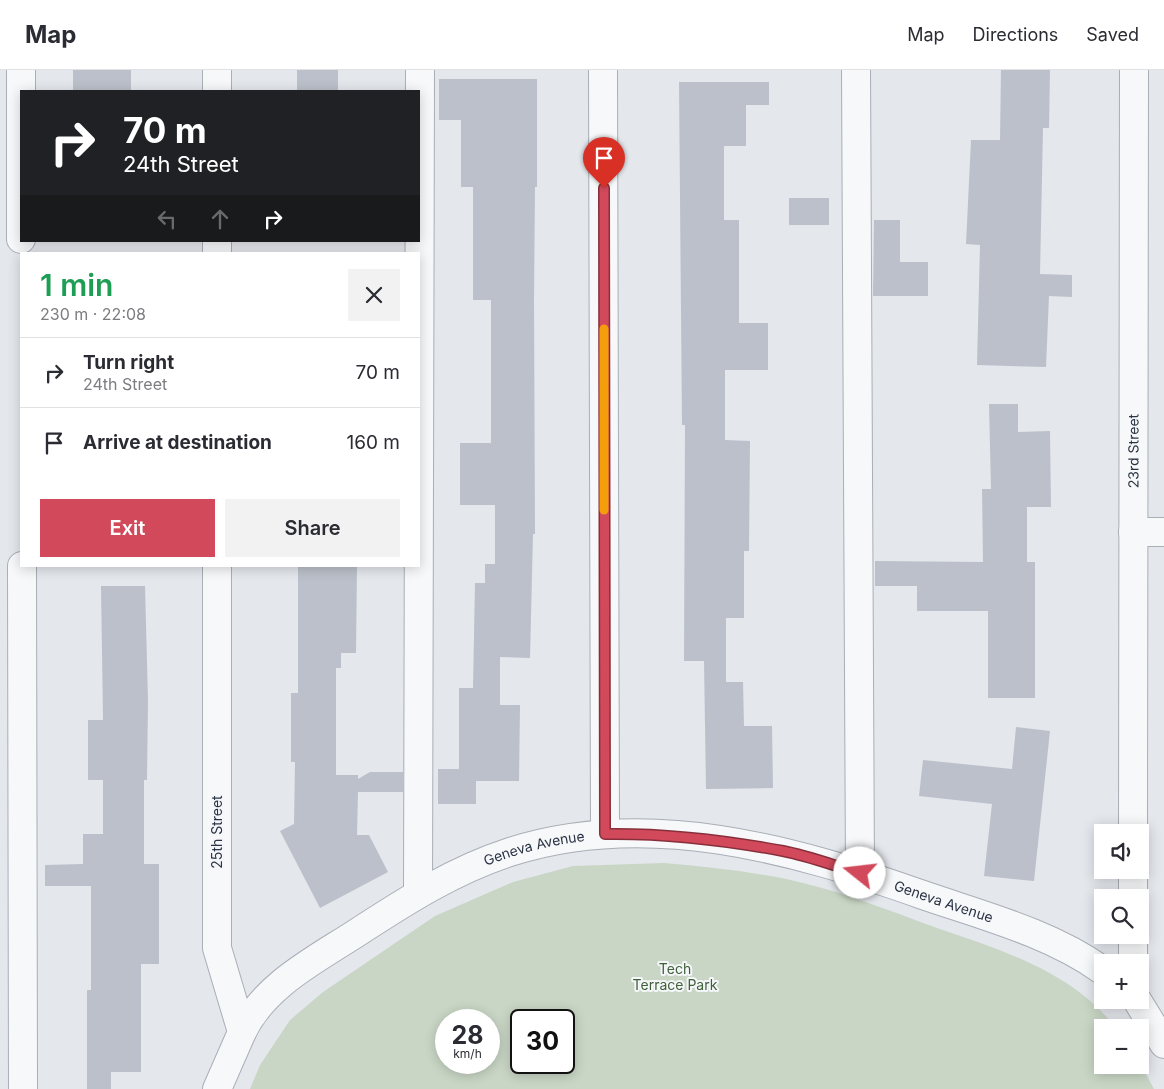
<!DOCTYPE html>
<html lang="en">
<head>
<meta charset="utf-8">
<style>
  body { margin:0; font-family:Inter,sans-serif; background:#f2f2f3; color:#2b2b33; height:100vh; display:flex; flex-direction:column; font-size:19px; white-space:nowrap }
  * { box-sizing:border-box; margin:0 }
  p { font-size:16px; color:#7c7c81 }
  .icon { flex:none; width:28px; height:28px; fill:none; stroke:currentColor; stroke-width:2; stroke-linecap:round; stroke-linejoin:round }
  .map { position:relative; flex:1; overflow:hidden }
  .sheet { position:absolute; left:20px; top:182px; width:400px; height:315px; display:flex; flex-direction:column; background:#fff; border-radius:0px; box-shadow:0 2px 12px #0003 }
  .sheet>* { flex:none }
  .guide { position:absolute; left:20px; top:20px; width:400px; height:152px; border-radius:0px; box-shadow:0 2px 12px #0003; background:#202124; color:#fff; overflow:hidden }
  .controls { position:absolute; left:1094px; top:754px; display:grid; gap:10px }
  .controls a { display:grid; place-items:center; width:55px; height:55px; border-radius:0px; background:#fff; box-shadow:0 2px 12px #0003; font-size:25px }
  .speed { position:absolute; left:435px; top:939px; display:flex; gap:10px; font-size:25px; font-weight:700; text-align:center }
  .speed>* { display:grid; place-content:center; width:65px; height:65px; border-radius:50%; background:#fff; box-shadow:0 2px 12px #0003; line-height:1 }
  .speed small { font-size:12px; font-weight:400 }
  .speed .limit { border:2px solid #111; border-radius:8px; background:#fff; color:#111 }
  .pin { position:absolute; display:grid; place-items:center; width:42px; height:42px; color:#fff; margin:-51px -21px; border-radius:50% 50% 50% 0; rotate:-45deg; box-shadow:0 0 5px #0007 }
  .pin .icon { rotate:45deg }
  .me { position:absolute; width:55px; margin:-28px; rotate:286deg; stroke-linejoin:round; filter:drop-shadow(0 0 4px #0008) }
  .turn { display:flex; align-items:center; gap:18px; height:105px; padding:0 20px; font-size:22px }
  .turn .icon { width:65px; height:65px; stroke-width:2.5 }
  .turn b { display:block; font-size:35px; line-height:42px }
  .lanes { display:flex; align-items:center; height:48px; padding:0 20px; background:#0003; justify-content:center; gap:25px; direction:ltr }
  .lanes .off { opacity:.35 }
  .round { display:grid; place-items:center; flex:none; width:52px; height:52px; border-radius:0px; background:#f2f2f3 }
  .summary { display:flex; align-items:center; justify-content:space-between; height:85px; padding:0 20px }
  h1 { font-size:30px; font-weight:600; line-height:38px; color:#1e9e55 }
  .button { display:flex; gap:10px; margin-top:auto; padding:10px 20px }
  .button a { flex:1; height:58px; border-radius:0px; background:#d1495b; color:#fff; font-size:20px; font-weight:600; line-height:58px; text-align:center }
  .button a+a { background:#f2f2f3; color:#2b2b33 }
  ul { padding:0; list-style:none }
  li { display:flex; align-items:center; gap:15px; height:70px; padding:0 20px; border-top:1px solid #e1e1e2 }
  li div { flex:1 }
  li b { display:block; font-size:19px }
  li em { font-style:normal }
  header { display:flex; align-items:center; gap:30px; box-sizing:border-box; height:70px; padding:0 25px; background:#fff; border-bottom:1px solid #e1e1e2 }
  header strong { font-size:24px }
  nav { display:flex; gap:28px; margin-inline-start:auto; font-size:18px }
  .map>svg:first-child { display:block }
  .green { fill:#c9d6c5; fill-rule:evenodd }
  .building { fill:#bbc0ca }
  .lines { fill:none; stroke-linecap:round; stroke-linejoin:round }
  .minor-casing { stroke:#a9aeb7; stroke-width:30 }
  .minor { stroke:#f7f8fa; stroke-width:28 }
  .route-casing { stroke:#882f3b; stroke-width:12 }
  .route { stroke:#d1495b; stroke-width:9 }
  .slow { stroke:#f59e0b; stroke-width:9 }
  .labels { text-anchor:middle; stroke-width:4; stroke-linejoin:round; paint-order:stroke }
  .street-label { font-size:14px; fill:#2b3445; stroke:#f4f6f9 }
  .park-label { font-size:14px; fill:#3f6138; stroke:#f4f6f9 }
</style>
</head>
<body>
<header>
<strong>Map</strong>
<nav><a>Map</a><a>Directions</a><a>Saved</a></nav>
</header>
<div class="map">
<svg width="1164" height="1019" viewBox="0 0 1164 1019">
  <rect width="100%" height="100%" fill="#e4e7ec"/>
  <!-- green -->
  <path class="green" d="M 664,793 C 711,797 758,802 803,813 C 849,824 895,843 940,859 C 1004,881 1072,902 1115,957 L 1102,958 L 1102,995 L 1140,995 L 1140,993 L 1154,1019 L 250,1019 L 260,995 L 290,950 L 323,922 L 435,846 L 513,812 L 573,796 ZM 446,950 L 489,950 L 489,992 L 446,992 ZM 521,950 L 564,950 L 564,992 L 521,992 Z"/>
  <!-- building -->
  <path class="building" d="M 73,0 L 131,0 L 131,21 L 73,21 Z
    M 297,0 L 338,0 L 338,21 L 297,21 Z
    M 1001,0 L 1050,0 L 1049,58 L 1043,58 L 1040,204 L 1072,205 L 1072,227 L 1049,226 L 1046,297 L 977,295 L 980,175 L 966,174 L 971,70 L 1000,70 Z
    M 439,9 L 537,9 L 537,117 L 535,117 L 534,230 L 535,464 L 533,464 L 530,588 L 500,587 L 500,635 L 520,635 L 519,711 L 476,711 L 476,734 L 438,734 L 438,699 L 459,699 L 459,618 L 473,618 L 475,513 L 485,513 L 485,494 L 495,494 L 495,435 L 460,435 L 460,373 L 491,373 L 491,230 L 473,230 L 473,117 L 461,117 L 461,50 L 439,50 Z
    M 679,12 L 769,12 L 769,35 L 746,35 L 746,76 L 724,76 L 724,150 L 739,150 L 739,253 L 768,253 L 768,300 L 725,300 L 725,370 L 750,371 L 749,481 L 744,481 L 744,548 L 726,548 L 726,612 L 743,612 L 744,656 L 772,656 L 773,718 L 706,719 L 704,591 L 684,591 L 685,355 L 682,355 Z
    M 789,128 L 829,128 L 829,155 L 789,155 Z
    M 874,150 L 900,150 L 900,192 L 928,192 L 928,226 L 873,226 Z
    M 989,334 L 1018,334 L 1018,362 L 1050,361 L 1051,437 L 1027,437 L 1027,492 L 1035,492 L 1035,628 L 988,628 L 988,541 L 917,541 L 917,516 L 875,516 L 875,491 L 983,492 L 982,419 L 991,419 Z
    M 298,496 L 357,496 L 356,583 L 341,583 L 341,598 L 336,598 L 336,705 L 358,705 L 358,709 L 370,702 L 403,702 L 403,722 L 358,722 L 357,765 L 369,765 L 388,802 L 320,838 L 280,761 L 294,754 L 295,692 L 291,692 L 291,623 L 298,623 Z
    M 101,516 L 145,516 L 148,631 L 147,710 L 144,710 L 144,794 L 159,794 L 159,894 L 141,894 L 141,1002 L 111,1002 L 111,1019 L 87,1019 L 87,920 L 91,920 L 91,816 L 45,816 L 45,795 L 83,794 L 83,764 L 103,764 L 103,710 L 88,710 L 88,650 L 103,650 Z
    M 1016,657 L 1050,661 L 1034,811 L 984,806 L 992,734 L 919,726 L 923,690 L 1012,699 Z"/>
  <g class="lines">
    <defs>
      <g id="minor">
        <path d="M 21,0 L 21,169"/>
        <path d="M 603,0 L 605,764"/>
        <path d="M 856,0 L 860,803"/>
        <path d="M 217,21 L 217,0"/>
        <path d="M 217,184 L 217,171"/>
        <path d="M 1133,462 L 1164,462"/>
        <path d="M 22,496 L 23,1019"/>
        <path d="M 217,496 L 217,878 L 242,962 L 217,1019"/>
        <path id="s1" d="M 1133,762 L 1134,0"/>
        <path d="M 418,824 L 420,0"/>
        <path d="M 1133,828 L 1133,800"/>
        <path d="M 1133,892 L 1133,865"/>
        <path d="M 1137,930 L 1164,974"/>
        <path id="s2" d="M 242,962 C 264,916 313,891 355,864 C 404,832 454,800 510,782 C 647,738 793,779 923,825 C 984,846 1050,863 1102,900"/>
      </g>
    </defs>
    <!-- minor casing -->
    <use href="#minor" class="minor-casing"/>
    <!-- minor -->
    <use href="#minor" class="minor"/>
  </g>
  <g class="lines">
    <defs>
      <path id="route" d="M 604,118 L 605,764 C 665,763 724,770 783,781 C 809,786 835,796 860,803"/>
    </defs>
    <!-- route casing -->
    <use href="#route" class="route-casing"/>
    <!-- route -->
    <use href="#route" class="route"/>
    <!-- slow -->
    <path class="slow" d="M 604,259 L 604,440"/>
  </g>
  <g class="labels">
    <!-- street labels -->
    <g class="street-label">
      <text dy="5" stroke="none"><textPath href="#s1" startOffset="381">23rd Street</textPath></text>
      <text transform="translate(217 762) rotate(-90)" y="5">25th Street</text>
      <text dy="5" stroke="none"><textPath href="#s2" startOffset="352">Geneva Avenue</textPath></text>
      <text dy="5" stroke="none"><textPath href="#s2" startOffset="772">Geneva Avenue</textPath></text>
    </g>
    <!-- park labels -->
    <g class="park-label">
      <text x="675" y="904">Tech<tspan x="675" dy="16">Terrace Park</tspan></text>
    </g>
  </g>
</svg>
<div class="controls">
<a><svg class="icon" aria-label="sound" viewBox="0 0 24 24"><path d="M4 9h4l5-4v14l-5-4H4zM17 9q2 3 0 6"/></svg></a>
<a><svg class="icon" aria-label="search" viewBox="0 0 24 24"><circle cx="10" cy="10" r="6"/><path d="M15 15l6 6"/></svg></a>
<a>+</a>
<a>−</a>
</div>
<div class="speed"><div>28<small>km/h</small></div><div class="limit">30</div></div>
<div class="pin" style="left:604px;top:118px;background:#d93025"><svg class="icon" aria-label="arrive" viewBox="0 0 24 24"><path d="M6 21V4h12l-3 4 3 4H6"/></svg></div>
<svg class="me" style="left:860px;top:803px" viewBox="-20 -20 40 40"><circle r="19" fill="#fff"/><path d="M0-13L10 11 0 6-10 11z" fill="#d1495b"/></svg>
<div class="guide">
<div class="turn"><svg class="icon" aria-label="right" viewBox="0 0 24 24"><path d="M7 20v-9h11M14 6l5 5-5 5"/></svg><div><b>70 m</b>24th Street</div></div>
<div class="lanes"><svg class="icon off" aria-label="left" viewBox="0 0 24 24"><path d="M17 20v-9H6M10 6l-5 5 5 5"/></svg><svg class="icon off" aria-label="ahead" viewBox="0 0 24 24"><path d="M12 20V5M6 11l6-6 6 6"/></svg><svg class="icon" aria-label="right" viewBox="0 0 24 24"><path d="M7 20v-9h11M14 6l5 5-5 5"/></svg></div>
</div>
<section class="sheet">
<div class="summary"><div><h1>1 min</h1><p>230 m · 22:08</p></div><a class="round"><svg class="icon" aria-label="close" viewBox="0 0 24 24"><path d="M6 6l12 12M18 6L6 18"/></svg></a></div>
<ul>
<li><svg class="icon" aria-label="right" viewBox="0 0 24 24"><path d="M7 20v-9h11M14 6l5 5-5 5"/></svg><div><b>Turn right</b><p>24th Street</p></div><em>70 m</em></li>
<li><svg class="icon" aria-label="arrive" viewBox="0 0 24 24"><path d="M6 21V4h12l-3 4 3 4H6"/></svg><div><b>Arrive at destination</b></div><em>160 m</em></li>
</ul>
<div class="button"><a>Exit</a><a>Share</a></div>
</section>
</div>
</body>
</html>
